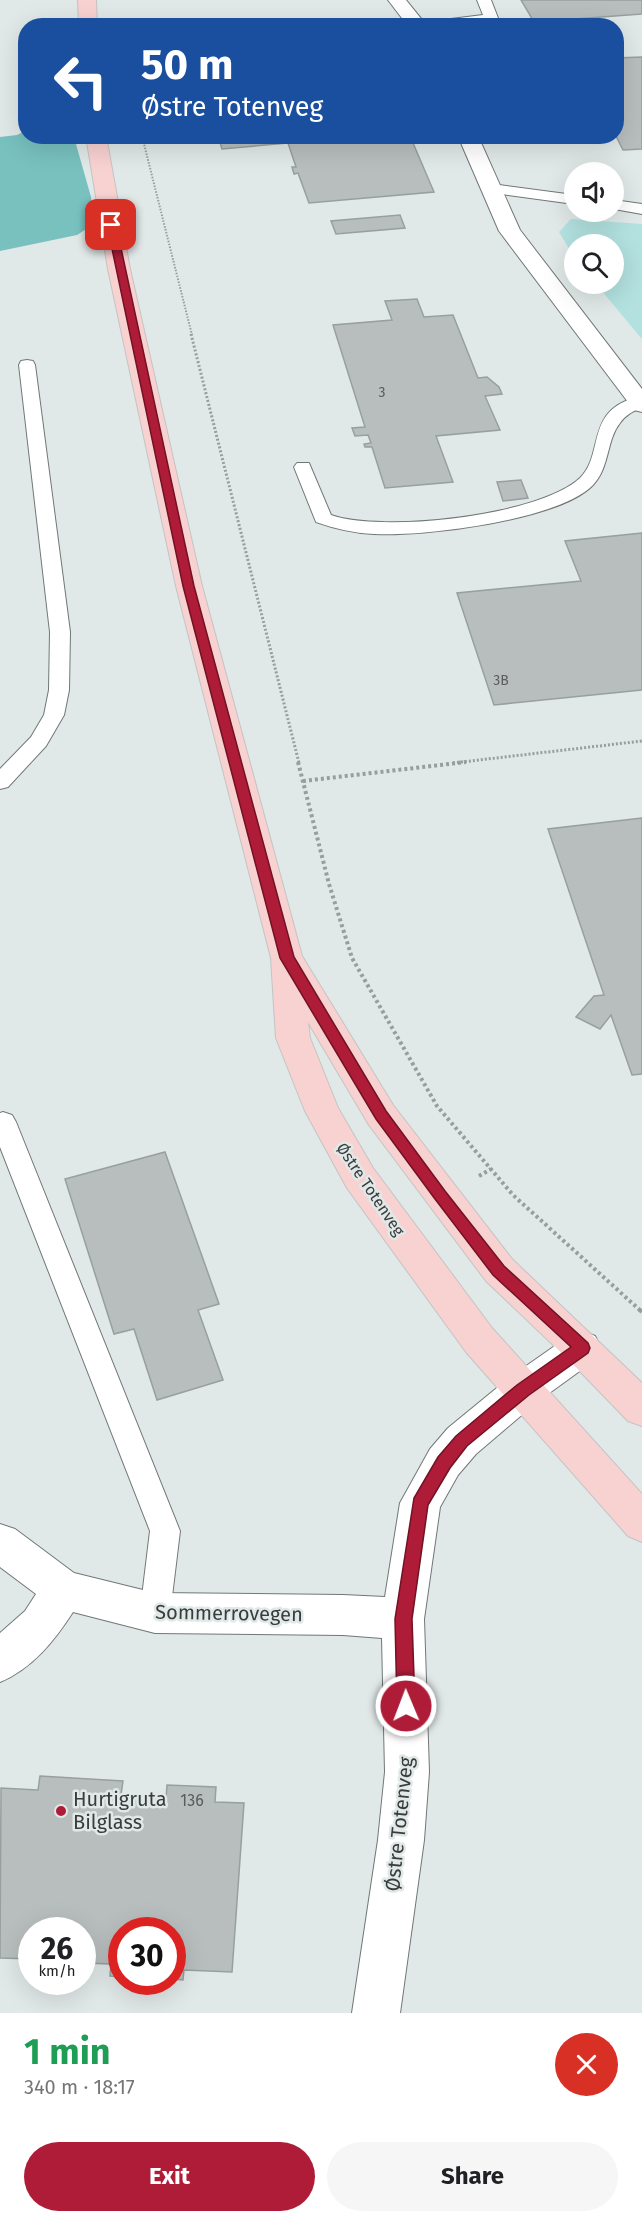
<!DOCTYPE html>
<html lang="en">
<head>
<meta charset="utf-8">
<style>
  body { margin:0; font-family:"Fira Sans",sans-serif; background:#f6f6f6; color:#202124; height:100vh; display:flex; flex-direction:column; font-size:22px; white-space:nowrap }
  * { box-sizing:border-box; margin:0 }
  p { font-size:20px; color:#757577 }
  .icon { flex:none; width:33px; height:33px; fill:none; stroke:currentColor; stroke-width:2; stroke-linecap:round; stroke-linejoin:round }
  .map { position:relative; height:2013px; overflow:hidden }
  .drawer { display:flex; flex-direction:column; background:#fff; flex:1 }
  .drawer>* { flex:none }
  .hud { position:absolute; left:18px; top:18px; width:606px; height:126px; border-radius:24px; box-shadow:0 6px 24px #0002; background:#1a4fa0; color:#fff; overflow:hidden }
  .controls { position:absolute; left:564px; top:162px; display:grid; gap:12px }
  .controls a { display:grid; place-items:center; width:60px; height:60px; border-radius:50%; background:#fff; box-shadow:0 6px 24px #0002; font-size:30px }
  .speed { position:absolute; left:18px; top:1917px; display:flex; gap:12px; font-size:30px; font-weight:700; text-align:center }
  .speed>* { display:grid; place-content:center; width:78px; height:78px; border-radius:50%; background:#fff; box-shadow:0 6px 24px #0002; line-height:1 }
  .speed small { font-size:15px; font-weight:400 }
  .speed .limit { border:9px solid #d22; background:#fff; color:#111 }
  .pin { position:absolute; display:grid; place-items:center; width:51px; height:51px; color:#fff; margin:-26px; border-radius:12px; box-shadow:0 3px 9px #0006 }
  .me { position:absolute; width:66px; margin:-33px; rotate:359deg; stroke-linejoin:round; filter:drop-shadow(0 0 4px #0008) }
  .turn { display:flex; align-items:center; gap:21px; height:126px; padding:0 24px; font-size:27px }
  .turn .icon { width:78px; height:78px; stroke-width:2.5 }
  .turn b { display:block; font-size:42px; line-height:51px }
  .round { display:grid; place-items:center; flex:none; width:63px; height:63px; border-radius:32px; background:#f6f6f6 }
  .headline { display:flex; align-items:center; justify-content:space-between; height:102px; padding:0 24px }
  h1 { font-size:36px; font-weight:700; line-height:45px; color:#1e9e55 }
  .button { display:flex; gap:12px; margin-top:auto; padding:12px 24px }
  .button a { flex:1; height:69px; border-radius:36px; background:#af1c38; color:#fff; font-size:24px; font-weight:700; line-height:69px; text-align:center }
  .button a+a { background:#f6f6f6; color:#202124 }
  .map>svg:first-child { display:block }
  .green { fill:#b2e1df }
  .forest { fill:#78c1bf }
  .building { fill:#b8bebe; stroke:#989f9f; stroke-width:1.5 }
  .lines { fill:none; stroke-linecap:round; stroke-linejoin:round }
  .service-casing { stroke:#717777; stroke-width:2 }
  .minor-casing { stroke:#717777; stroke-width:2 }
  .primary-casing { stroke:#c4c4c4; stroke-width:2 }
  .path-far3 { stroke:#989d9d; stroke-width:2; stroke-dasharray:1.5 1.5; stroke-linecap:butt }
  .path-far2 { stroke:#989d9d; stroke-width:3; stroke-dasharray:2 2; stroke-linecap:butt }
  .path-far1 { stroke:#989d9d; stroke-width:4; stroke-dasharray:3 3; stroke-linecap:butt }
  .path { stroke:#989d9d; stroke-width:4.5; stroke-dasharray:4 4; stroke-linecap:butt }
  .service { fill:#fff; fill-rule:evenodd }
  .minor { fill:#fff; fill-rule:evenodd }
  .primary { fill:#f8d1d1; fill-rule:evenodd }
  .route { fill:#af1c38; stroke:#721224; stroke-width:1.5 }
  .poi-dot { fill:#af1c38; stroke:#e1e8e8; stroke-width:2 }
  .labels { text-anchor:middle; stroke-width:5; stroke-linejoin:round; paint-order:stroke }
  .number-label { font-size:14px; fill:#5a5c5c }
  .street-label { font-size:16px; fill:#3a3c3c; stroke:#e1e8e8 }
  .near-number-label { font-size:16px; fill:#5a5c5c }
  .near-street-label { font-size:20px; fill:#3a3c3c; stroke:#e1e8e8 }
  .near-poi-label { font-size:20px; fill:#3a3c3c; stroke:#e1e8e8; text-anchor:start }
</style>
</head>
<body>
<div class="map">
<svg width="642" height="2013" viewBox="0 0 642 2013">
  <rect width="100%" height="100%" fill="#e1e8e8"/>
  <!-- green -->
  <path class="green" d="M 571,219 L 642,224 L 642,339 L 596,284 L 614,284 L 614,244 L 574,244 L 574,257 L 559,232 Z"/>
  <!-- forest -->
  <path class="forest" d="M 25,131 L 26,136 L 74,137 L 91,197 L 94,224 L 77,235 L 0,251 L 0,137 L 17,135 Z"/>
  <!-- building -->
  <path class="building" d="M 521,0 L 642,0 L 642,14 L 534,22 Z
    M 642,57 L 642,149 L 623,150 L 616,136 L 616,58 Z
    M 218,136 L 410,136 L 434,192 L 309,203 L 298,173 L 294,174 L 292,167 L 296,167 L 288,143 L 222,149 Z
    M 400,215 L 405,228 L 336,234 L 331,221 Z
    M 417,299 L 424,317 L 453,315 L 478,378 L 487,377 L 499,387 L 502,394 L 485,396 L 500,430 L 436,436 L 453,482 L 385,488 L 372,447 L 365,447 L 364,444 L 371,443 L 368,435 L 355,436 L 352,428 L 365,427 L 333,325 L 392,320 L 385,301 Z
    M 521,480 L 528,498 L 503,501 L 497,482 Z
    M 642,533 L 642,690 L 494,705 L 457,593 L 581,581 L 565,541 Z
    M 642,818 L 642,1074 L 632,1075 L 611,1015 L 600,1029 L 576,1017 L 594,996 L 604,995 L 548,829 Z
    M 165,1152 L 219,1304 L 198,1310 L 223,1380 L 157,1400 L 134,1329 L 114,1334 L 65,1179 Z
    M 40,1776 L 123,1781 L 121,1795 L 166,1799 L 167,1785 L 216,1787 L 215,1802 L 244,1803 L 232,1972 L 184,1970 L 183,1980 L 172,1979 L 172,1930 L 122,1930 L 122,1977 L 110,1976 L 111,1964 L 82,1963 L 82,1930 L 32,1930 L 32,1959 L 0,1958 L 1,1788 L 38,1790 Z"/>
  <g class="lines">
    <defs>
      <path id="service" d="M 477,0 L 491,0 L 498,18 L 496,21 L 463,26 L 421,26 L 427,22 L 483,15 Z
        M 492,184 L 574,195 L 574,204 L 487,192 L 484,189 L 487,186 Z
        M 614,200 L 642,204 L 642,214 L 614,209 Z
        M 27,360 L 33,361 L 35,365 L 70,632 L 69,690 L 64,715 L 46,746 L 8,787 L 0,789 L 0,769 L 31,737 L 44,715 L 49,690 L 50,632 L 19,365 L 21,361 Z
        M 638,397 L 642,398 L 642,407 C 634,411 625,415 620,423 C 606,441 610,467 593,485 C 560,520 422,537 374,534 C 353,533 336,529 316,522 L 294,467 L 297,463 L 309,463 L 331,515 C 382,533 539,516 580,478 C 605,454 584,410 638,397 Z
        M 3,1112 L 12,1115 L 16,1122 L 180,1531 L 170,1613 L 166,1623 L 155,1628 L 144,1623 L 140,1613 L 150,1531 L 0,1147 L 0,1113 Z"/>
      <path id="minor" d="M 388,0 L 406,0 L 427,26 L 408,26 Z
        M 458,136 L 478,136 L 520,230 L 642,389 L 642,412 L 634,410 L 499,231 Z
        M 582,1331 L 595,1336 L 601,1348 L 595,1360 L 537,1402 L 476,1454 L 458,1475 L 440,1507 L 424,1619 L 429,1772 L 424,1840 L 400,2013 L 352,2013 L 378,1840 L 385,1772 L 382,1638 L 343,1635 L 155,1633 L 73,1612 C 55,1640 32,1669 0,1682 L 0,1633 L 25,1611 L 36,1594 L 0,1567 L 0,1524 L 15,1529 L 74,1573 L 155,1593 L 343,1595 L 385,1597 L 400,1503 L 430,1449 L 448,1428 L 509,1378 L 569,1336 Z"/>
      <path id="primary" d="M 78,0 L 96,0 L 97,26 L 79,26 Z
        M 86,136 L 106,136 L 130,269 L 202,586 L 302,956 L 393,1105 L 512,1259 L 642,1383 L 642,1426 L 628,1421 L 569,1360 L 486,1281 L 369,1125 L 308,1022 L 310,1038 L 338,1108 L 373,1168 L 492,1328 L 642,1494 L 642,1542 L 628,1536 L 466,1352 L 347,1188 L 305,1111 L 276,1038 L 271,958 L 176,586 L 108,269 Z"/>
    </defs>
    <!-- service casing -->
    <use href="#service" class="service-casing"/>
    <!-- minor casing -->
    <use href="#minor" class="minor-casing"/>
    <!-- primary casing -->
    <use href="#primary" class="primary-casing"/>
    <!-- path-far3 -->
    <path class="path-far3" d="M 142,136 L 192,335"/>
    <!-- path-far2 -->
    <path class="path-far2" d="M 191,334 L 299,763
      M 453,763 L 642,741"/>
    <!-- path-far1 -->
    <path class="path-far1" d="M 298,762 L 329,884 L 352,958 L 437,1106 L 513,1195 L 642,1312
      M 303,781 L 466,762
      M 479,1176 L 491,1169"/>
    <!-- path -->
    <path class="path" d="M 640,1310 L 642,1312"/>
    <!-- service -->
    <use href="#service" class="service"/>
    <!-- minor -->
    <use href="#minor" class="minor"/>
    <!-- primary -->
    <use href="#primary" class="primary"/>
  </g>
  <!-- route -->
  <path class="route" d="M 111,222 L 116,225 L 194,586 L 294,957 L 386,1111 L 445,1191 L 504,1266 L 588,1343 L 590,1348 L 588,1353 L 529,1395 L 467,1446 L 450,1468 L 428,1505 L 412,1619 L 415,1706 L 412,1713 L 406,1715 L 399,1713 L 397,1706 L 395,1619 L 414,1498 L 438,1457 L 456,1436 L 517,1385 L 571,1347 L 493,1275 L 435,1199 L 376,1119 L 280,958 L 183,586 L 107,225 Z"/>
  <!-- markers -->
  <circle class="poi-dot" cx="61" cy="1811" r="6"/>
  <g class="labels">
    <!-- number labels -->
    <g class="number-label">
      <text x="382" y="397">3</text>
      <text x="501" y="685">3B</text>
    </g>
    <!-- street labels -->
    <g class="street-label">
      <text transform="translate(371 1189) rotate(56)" y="6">Østre Totenveg</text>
    </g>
    <!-- near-number labels -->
    <g class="near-number-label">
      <text x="192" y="1806">136</text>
    </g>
    <!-- near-street labels -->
    <g class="near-street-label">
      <text transform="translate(229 1613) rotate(1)" y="7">Sommerrovegen</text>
      <text transform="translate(399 1824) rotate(-84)" y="7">Østre Totenveg</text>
    </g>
    <!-- near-poi labels -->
    <g class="near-poi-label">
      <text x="73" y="1806">Hurtigruta<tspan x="73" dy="23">Bilglass</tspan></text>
    </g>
  </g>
</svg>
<div class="controls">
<a><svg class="icon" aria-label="sound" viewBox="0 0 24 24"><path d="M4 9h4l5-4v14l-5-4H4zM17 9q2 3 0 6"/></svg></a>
<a><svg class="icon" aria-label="search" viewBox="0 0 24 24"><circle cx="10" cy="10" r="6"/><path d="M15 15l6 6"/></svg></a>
</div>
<div class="speed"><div>26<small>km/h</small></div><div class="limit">30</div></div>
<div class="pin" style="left:111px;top:225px;background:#d93025"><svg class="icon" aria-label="arrive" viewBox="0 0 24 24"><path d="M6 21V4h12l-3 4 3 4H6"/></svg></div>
<svg class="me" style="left:406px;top:1706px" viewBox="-20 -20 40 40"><circle r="17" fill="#af1c38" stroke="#fff" stroke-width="3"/><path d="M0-11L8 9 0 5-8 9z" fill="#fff"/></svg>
<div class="hud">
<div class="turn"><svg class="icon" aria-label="left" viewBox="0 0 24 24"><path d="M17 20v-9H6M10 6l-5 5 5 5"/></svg><div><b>50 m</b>Østre Totenveg</div></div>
</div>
</div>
<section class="drawer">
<div class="headline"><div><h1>1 min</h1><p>340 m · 18:17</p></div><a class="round" style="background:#d93025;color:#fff"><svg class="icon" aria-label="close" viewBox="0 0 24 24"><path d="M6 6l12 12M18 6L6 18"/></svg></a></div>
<div class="button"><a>Exit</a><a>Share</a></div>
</section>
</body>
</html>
